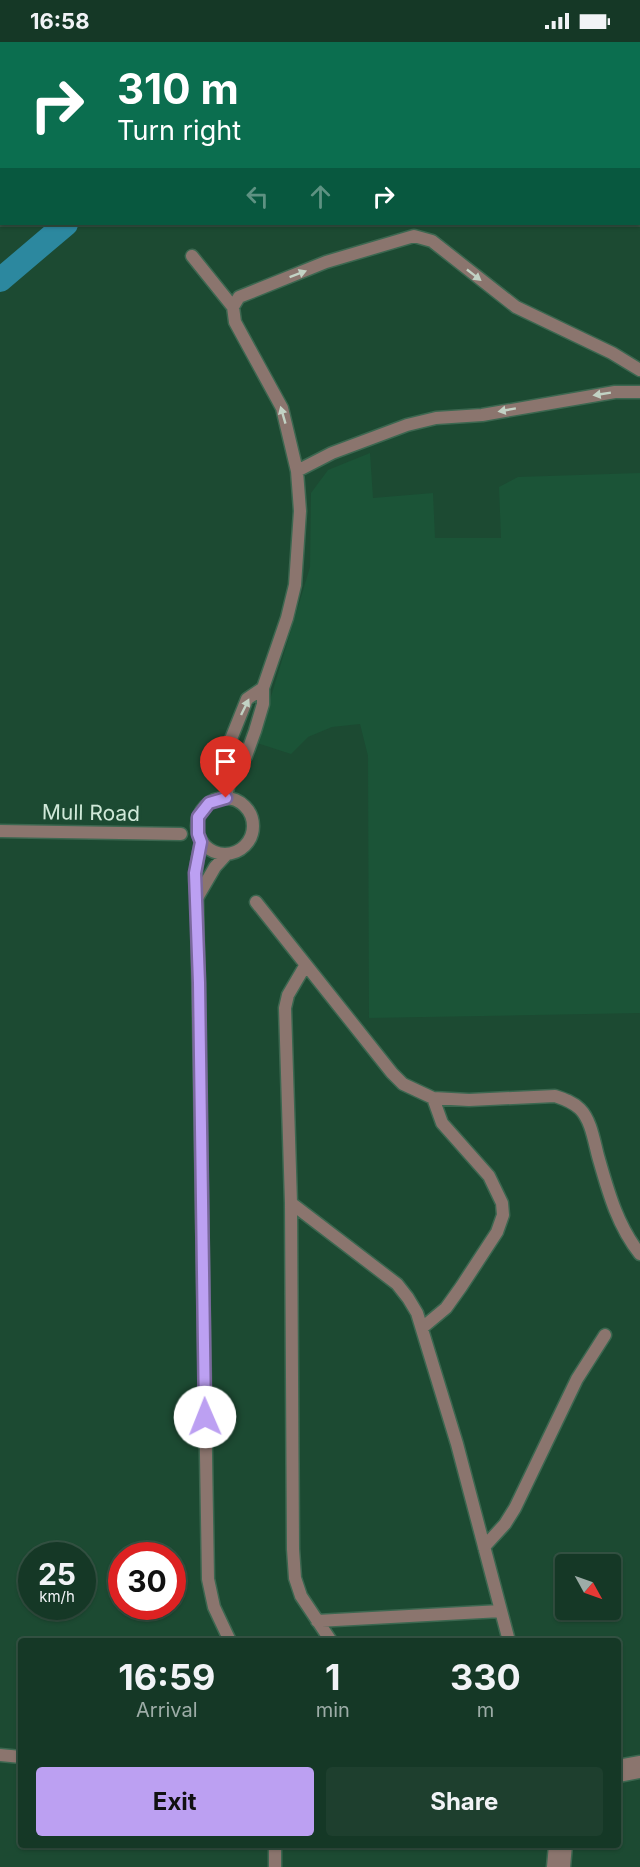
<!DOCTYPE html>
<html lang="en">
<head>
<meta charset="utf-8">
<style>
  body { margin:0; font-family:Inter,sans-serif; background:#1e3f2e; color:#f1f3f6; height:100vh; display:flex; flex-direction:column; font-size:22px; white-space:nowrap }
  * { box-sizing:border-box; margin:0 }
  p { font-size:20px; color:#9daca7 }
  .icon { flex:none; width:33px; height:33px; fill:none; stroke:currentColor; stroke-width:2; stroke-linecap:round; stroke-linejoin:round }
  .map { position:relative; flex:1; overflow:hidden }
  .side { position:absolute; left:18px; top:1596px; width:603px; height:210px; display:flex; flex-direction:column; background:#153826; border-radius:6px; box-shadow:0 2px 4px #0004,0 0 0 2px #345243 }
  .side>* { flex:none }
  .banner { position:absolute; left:0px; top:0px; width:640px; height:183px; box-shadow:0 2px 4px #0004,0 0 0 2px #345243; background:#0b6e4f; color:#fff; overflow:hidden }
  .needle { width:39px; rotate:130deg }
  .controls { position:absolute; left:555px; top:1512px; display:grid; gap:12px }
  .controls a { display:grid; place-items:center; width:66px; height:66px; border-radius:6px; background:#153826; box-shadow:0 2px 4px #0004,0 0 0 2px #345243; font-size:30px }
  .speed { position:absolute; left:18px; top:1500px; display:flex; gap:12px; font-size:30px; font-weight:700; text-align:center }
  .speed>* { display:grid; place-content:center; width:78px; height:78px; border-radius:50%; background:#153826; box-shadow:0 2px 4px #0004,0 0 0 2px #345243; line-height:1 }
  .speed small { font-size:15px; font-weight:400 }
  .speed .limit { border:9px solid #d22; background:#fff; color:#111 }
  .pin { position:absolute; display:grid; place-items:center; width:51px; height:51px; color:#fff; margin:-62px -26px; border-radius:50% 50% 50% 0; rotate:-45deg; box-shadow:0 0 6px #0007 }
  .pin .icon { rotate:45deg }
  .me { position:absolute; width:66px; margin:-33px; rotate:359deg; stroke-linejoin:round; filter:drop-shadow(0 0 4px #0008) }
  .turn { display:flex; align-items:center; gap:21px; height:126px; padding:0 18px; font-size:27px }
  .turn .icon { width:78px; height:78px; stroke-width:2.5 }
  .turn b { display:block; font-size:42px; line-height:51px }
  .lanes { display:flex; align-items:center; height:57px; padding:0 18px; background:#0003; justify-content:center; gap:30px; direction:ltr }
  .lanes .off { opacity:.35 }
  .eta { display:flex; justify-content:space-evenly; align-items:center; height:102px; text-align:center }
  .eta b { font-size:36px; font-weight:700; line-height:42px }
  .primary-button { display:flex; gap:12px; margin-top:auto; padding:12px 18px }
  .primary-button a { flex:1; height:69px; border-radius:6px; background:#bca0f2; color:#111; font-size:24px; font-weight:700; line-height:69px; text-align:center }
  .primary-button a+a { background:#1e3f2e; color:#f1f3f6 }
  .status { display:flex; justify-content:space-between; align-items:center; height:42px; padding:0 30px; background:#153826; direction:ltr }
  .status svg { height:16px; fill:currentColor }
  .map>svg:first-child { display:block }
  .built { fill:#1b5437 }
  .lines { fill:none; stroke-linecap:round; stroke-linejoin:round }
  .river { stroke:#2c889f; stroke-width:24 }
  .street-casing { stroke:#3c6750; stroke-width:15 }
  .street { stroke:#8b756e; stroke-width:12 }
  .oneway { fill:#c2d2c4 }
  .route-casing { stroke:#7a689d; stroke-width:15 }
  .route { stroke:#bca0f2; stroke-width:10 }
  .labels { text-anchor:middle; stroke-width:6; stroke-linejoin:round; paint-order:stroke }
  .street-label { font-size:21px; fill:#d0e9d9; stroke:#1c4a32 }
</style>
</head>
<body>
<div class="status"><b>16:58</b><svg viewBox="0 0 49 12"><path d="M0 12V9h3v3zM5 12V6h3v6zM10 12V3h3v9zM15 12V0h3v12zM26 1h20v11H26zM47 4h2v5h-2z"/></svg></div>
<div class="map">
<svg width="640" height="1825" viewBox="0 0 640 1825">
  <rect width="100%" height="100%" fill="#1c4a32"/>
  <!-- built -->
  <path class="built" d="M 370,411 L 373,456 L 433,451 L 435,496 L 501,496 L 499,445 L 518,435 L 640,431 L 640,971 L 369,976 L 368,714 L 360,682 L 332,685 L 308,695 L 291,712 L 257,701 L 310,525 L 311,451 L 328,428 Z"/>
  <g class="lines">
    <!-- river -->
    <path class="river" d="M 527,0 L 528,2
      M 234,2 L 235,0
      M 639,96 L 640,97
      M 0,238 L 66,182"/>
    <defs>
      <path id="street" d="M 192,214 L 233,265
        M 297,429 L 332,411 L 407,383 L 436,376 L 482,373 L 615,350 L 640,350
        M 231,729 L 246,714 L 255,689 L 263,662 L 263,646 L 287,576 L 295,543 L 300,469 L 297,429 L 282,366 L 235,280 L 233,265 L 239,255 L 326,220 L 414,194 L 432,199 L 516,265 L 612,311 L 640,328
        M197 784a28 28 0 1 1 56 0a28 28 0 1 1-56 0Z
        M 226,756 L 231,729 L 226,720 L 225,712 L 247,657 L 263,646
        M 0,789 L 181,792
        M 201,800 C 197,820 193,837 197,856 L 208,1537 L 214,1565 L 230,1599
        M 197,856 L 215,825 L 226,813
        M 256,860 L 392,1031 L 403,1042 L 433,1056 L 469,1058 L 555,1054 C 564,1057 573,1060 580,1067 C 591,1078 594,1099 598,1114 C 608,1149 617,1183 640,1212
        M 305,924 L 288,953 L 285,966 L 291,1161 L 293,1507 L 295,1536 L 301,1554 L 331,1599
        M 291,1161 L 397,1242 L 408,1256 L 417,1271 L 457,1402 L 509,1599
        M 422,1286 L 446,1266 L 461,1245 L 497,1190 L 503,1173 L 502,1161 L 489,1134 L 442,1081 L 433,1056
        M 484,1505 L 505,1482 L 515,1466 L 577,1337 L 605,1293
        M 317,1579 L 501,1569
        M 0,1713 L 21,1715
        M 618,1724 L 640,1720
        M 618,1734 L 640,1730
        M 275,1803 L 275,1825
        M 553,1825 L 555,1803
        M 564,1825 L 566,1803"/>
    </defs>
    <!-- street casing -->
    <use href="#street" class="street-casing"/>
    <!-- street -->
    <use href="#street" class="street"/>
  </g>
  <!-- one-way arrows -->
  <defs><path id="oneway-solid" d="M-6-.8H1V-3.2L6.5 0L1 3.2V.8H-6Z" transform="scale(1.5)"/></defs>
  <g class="oneway">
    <use href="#oneway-solid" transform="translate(298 232) rotate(-21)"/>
    <use href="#oneway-solid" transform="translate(474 233) rotate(38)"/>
    <use href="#oneway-solid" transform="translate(602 352) rotate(171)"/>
    <use href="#oneway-solid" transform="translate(507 368) rotate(170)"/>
    <use href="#oneway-solid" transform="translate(283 373) rotate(-106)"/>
    <use href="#oneway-solid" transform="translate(245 665) rotate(-64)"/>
  </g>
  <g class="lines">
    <defs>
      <path id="route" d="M 205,1375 L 199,941 L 195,831 L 201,800 L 198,792 L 198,775 L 209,761 L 226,756"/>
    </defs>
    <!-- route casing -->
    <use href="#route" class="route-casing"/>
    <!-- route -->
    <use href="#route" class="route"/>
  </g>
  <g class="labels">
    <!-- street labels -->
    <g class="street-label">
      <text transform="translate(91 771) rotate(1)" y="7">Mull Road</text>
    </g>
  </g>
</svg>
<div class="controls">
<a><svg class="needle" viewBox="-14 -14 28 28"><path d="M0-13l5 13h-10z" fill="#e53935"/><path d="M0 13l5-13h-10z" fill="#9daca7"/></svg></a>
</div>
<div class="speed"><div>25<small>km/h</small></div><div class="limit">30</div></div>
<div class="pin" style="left:226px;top:756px;background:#d93025"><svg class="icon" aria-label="arrive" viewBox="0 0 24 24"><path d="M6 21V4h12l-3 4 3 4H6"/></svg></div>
<svg class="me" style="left:205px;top:1375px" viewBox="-20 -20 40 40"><circle r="19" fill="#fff"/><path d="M0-13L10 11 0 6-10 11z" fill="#bca0f2"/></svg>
<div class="banner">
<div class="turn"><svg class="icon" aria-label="right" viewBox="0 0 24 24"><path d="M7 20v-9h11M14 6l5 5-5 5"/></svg><div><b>310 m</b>Turn right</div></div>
<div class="lanes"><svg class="icon off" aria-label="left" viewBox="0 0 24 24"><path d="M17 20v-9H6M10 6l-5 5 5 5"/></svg><svg class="icon off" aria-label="ahead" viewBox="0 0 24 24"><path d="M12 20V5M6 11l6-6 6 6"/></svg><svg class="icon" aria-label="right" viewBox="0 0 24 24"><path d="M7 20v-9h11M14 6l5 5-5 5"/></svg></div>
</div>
<section class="side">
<div class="eta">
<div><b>16:59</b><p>Arrival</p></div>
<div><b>1</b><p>min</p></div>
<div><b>330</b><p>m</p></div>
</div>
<div class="primary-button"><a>Exit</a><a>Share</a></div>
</section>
</div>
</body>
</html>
